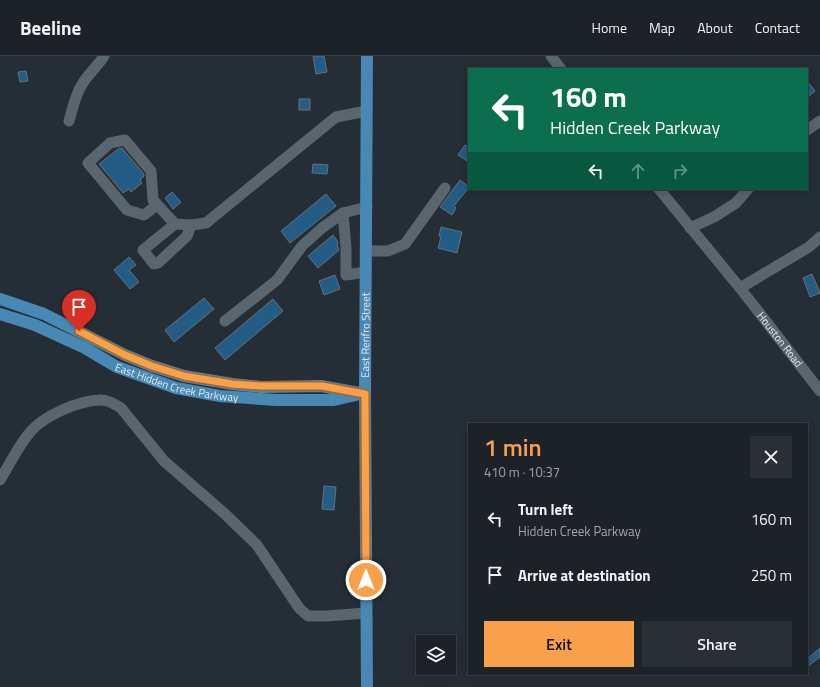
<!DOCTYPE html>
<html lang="en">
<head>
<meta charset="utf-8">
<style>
  body { margin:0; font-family:"Titillium Web",sans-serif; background:#292f34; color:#f1f3f6; height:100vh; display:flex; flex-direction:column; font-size:15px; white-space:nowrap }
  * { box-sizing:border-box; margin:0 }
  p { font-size:13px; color:#a0a4a8 }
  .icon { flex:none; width:22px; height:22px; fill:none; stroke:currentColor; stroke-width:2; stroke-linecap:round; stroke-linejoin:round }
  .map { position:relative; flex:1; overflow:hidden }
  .drawer { position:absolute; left:468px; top:367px; width:340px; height:252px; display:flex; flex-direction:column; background:#1c2228; border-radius:0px; box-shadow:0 2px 10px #0003,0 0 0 1px #3a3f45 }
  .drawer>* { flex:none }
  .guide { position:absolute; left:468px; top:12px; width:340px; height:122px; border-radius:0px; box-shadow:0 2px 10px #0003,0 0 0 1px #3a3f45; background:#0b6e4f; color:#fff; overflow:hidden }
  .fabs { position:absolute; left:416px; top:579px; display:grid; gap:8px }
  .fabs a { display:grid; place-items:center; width:40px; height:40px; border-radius:0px; background:#1c2228; box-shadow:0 2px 10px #0003,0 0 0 1px #3a3f45; font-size:20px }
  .pin { position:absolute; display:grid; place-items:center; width:34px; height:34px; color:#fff; margin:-41px -17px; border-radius:50% 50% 50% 0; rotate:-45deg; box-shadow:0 0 4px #0007 }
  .pin .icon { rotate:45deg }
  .me { position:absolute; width:44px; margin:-22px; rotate:0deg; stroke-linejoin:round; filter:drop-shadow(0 0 3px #0008) }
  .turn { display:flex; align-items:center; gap:14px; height:84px; padding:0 16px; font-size:18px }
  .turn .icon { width:52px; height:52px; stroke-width:2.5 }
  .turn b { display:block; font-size:28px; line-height:34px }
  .lanes { display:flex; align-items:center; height:38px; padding:0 16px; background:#0003; justify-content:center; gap:20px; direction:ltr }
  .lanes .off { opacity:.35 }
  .round { display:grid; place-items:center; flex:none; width:42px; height:42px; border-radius:0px; background:#292f34 }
  .headline { display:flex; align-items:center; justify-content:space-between; height:68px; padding:0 16px }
  h1 { font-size:24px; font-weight:600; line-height:30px; color:#f8a14a }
  .cta { display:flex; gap:8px; margin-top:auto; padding:8px 16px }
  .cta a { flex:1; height:46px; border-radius:0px; background:#f8a14a; color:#111; font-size:16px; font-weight:600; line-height:46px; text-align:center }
  .cta a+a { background:#292f34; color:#f1f3f6 }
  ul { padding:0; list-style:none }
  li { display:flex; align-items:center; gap:12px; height:56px; padding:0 16px }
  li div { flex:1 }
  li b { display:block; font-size:15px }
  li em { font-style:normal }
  header { display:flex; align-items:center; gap:24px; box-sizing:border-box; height:56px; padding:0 20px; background:#1c2228; border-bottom:1px solid #3a3f45 }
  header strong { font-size:19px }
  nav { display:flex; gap:22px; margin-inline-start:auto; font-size:14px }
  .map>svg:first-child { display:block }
  .building { fill:#235c84; stroke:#667079 }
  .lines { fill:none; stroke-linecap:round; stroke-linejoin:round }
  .minor { stroke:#5a656d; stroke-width:11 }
  .major { stroke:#4788b4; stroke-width:12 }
  .route-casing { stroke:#a16930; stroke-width:10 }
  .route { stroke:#f8a14a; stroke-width:7 }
  .labels { text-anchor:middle; stroke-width:4; stroke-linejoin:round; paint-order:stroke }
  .street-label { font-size:11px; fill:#e5ebef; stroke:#121619 }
</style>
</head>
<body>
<header>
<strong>Beeline</strong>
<nav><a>Home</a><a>Map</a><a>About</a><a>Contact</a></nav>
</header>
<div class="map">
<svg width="820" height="631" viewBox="0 0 820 631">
  <rect width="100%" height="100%" fill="#252e36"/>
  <!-- building -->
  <path class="building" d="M 313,0 L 324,0 L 327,16 L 316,18 Z
    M 26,15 L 28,25 L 20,26 L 18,16 Z
    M 807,25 L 815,35 L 807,42 Z
    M 299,43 L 310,43 L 310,54 L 299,54 Z
    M 465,89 L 469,92 L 469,106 L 458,99 Z
    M 122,92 L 144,118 L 144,120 L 140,124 L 142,127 L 131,136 L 129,133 L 123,137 L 99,108 L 118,93 Z
    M 313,108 L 328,109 L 327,118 L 312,117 Z
    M 460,124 L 469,131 L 454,150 L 456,152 L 452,159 L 440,151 Z
    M 172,136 L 181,146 L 173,153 L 165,142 Z
    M 326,138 L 336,150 L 290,187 L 281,175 Z
    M 441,171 L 462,176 L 457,197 L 438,192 L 441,181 L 439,180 Z
    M 333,179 L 338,186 L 337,189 L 339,194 L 318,212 L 308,200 Z
    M 129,201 L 136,209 L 129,214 L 139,226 L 130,233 L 114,214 Z
    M 812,218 L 820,237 L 810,241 L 803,222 Z
    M 335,219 L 340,233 L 324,239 L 319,225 Z
    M 204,242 L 214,253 L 174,286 L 165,274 Z
    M 273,243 L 283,255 L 225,304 L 215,292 Z
    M 324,430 L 336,431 L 334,454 L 322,453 Z
    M 820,592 L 820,601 L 807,611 L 807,603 Z"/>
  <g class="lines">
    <!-- minor -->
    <g class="minor">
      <path d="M 551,0 L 561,13"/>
      <path d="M 69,65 C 73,52 75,38 83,27 C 89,17 98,10 104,0"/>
      <path d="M 807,74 L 820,65"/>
      <path id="s1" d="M 659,133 L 740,232 L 820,335"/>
      <path d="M 157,149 L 144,159 L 127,154 L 88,107 L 110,87 L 125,84 L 151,115 L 153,144 L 175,168 L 191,169 L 206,167 L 336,61 L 367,55"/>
      <path d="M 343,157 L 346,192 L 346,219 L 366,216"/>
      <path d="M 175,168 L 143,194 L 154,208 L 158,207 L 187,180 L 191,169"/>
      <path d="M 690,172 L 714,161 L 736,147 L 748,133"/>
      <path d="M 366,195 L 388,195 L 405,188 L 445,132"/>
      <path d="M 740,232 L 809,191 L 820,181"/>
      <path d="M 225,265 L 277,224 L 302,190 L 322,172 L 343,157 L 367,151"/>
      <path d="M 0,424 C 10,408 19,388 32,374 C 46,359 78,345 99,344 C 107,343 115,348 121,352 L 164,405 L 225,458 L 257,489 L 299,552 L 308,560 L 326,560 L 366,557"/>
    </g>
    <!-- major -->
    <g class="major">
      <path d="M 0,243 L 44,258 L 125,299 L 152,310 L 184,320 L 232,328 L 261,331 L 321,330 L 365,338"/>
      <path id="s2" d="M 0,258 L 35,269 L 85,292 L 117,311 L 176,332 L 220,340 L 276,344 L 334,344 L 356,339"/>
      <path id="s3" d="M 367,631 L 365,338 L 367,0"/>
    </g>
  </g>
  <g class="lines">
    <defs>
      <path id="route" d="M 79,275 L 125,299 L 152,310 L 184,320 L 232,328 L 261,330 L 322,330 L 365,338 L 366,524"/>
    </defs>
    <!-- route casing -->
    <use href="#route" class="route-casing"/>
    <!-- route -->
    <use href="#route" class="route"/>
  </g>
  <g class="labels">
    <!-- street labels -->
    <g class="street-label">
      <text dy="4" stroke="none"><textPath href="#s3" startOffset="352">East Renfro Street</textPath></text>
      <text dy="4" stroke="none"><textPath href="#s1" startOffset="193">Houston Road</textPath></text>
      <text dy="4" stroke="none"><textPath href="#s2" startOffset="191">East Hidden Creek Parkway</textPath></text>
    </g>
  </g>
</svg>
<div class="fabs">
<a><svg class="icon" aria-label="layers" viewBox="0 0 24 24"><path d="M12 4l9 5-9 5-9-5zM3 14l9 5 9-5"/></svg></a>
</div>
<div class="pin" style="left:79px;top:275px;background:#d93025"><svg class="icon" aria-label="arrive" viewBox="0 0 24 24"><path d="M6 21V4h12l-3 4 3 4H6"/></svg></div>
<svg class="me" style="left:366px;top:524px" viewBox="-20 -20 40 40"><circle r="17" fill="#f8a14a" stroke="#fff" stroke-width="3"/><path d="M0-11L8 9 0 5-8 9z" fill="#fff"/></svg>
<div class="guide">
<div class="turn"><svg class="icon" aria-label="left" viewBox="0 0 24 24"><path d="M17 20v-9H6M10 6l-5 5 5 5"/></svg><div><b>160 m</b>Hidden Creek Parkway</div></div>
<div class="lanes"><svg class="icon" aria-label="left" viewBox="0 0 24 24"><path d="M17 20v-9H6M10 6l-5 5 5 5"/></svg><svg class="icon off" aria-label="ahead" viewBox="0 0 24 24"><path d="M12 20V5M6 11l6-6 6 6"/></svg><svg class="icon off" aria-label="right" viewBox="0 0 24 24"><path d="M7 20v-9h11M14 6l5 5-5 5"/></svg></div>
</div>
<section class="drawer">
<div class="headline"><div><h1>1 min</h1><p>410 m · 10:37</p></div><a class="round"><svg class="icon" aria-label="close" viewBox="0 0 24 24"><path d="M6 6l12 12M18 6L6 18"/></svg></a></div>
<ul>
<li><svg class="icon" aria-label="left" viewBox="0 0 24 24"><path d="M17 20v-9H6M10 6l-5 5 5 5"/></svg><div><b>Turn left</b><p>Hidden Creek Parkway</p></div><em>160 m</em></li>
<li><svg class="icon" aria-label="arrive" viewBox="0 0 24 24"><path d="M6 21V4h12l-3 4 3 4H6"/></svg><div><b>Arrive at destination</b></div><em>250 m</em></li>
</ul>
<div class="cta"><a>Exit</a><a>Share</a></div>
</section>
</div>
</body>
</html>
